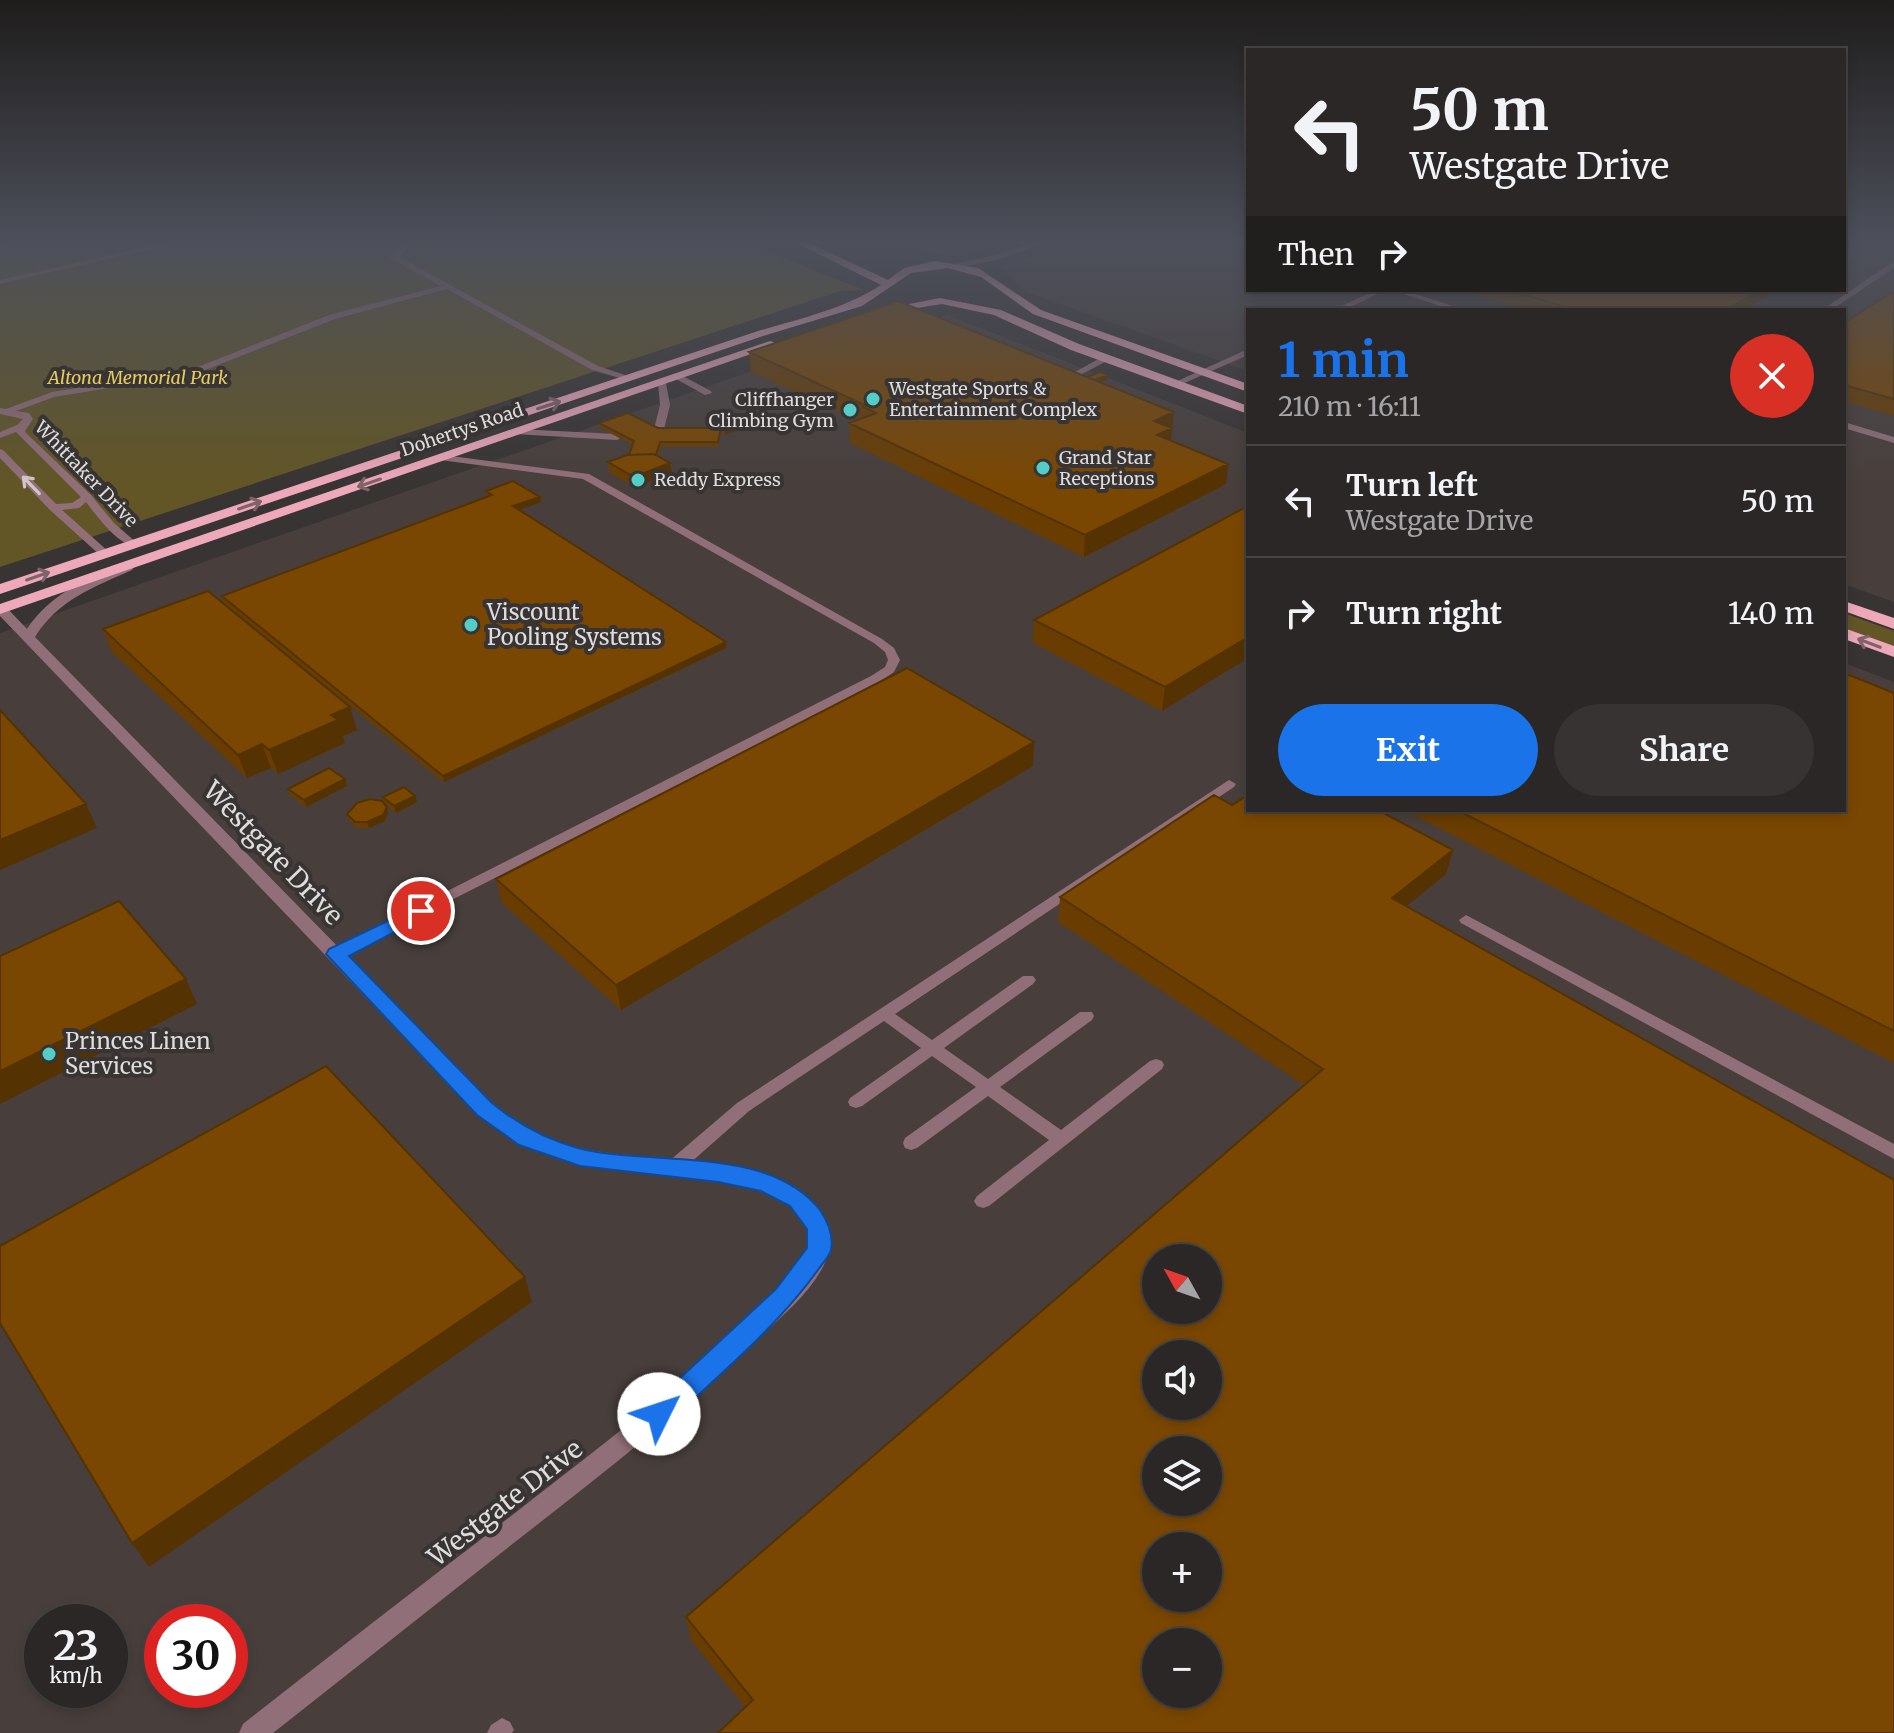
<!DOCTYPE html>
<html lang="en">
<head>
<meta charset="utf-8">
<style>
  body { margin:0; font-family:Merriweather,serif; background:#363332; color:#f1f3f6; height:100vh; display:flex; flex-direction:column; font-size:30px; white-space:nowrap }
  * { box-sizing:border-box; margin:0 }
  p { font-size:26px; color:#a5a5a7 }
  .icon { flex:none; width:44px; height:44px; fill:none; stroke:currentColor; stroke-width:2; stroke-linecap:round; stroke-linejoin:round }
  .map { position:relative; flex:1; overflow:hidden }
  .drawer { position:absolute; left:1246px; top:308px; width:600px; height:504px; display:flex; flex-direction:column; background:#2a2726; border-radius:0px; box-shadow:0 4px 12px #0003,0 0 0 2px #464443 }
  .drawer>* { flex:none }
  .banner { position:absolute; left:1246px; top:48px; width:600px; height:244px; border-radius:0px; box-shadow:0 4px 12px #0003,0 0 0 2px #464443; background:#2a2726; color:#f1f3f6; overflow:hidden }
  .needle { width:52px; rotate:310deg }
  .fabs { position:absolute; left:1142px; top:1244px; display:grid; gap:16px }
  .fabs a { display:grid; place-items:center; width:80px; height:80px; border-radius:50%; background:#2a2726; box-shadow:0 4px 12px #0003,0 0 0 2px #464443; font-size:40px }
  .speed { position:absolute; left:24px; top:1604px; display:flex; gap:16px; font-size:40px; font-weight:700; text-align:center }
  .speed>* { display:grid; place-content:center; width:104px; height:104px; border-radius:50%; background:#2a2726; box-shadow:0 4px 12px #0003,0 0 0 2px #464443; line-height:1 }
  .speed small { font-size:20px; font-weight:400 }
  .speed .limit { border:12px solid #d22; background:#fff; color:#111 }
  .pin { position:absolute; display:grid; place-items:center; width:68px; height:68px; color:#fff; margin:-34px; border:4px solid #fff; border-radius:50%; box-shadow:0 2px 8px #0007 }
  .me { position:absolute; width:88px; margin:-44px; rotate:49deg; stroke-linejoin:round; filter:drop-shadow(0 0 6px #0008) }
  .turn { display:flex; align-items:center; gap:28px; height:168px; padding:0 32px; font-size:36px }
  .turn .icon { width:104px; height:104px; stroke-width:2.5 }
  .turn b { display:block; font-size:56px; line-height:68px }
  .then { display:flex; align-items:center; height:76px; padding:0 32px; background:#0003; gap:16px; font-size:30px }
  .round { display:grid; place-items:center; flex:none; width:84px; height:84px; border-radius:42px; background:#363332 }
  .summary { display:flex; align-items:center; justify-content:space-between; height:136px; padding:0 32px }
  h1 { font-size:48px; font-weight:700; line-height:60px; color:#1a73e8 }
  .button { display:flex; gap:16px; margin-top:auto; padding:16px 32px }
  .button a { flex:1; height:92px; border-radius:48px; background:#1a73e8; color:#fff; font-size:32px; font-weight:700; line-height:92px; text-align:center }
  .button a+a { background:#363332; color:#f1f3f6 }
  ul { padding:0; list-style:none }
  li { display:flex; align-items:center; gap:24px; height:112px; padding:0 32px; border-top:2px solid #464443 }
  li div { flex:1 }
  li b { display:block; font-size:30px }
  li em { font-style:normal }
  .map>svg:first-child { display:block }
  .built { fill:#483f3c; fill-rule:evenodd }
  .green { fill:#625626 }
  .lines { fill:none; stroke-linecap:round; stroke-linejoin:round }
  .service { fill:#916f78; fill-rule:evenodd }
  .minor { fill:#916f78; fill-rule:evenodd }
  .primary { fill:#eda8ba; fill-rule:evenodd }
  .wall { fill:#693d02 }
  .shaded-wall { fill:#553201 }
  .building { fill:#7a4702; stroke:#553201; stroke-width:2; fill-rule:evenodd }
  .oneway { stroke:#806269 }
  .oneway2 { stroke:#cfc7c8 }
  .route { fill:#1a73e8; stroke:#114b97; stroke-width:2 }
  .poi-dot { fill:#54cdc7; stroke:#383433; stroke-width:3 }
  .labels { text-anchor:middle; stroke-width:8; stroke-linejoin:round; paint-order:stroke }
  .far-park-label { font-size:18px; font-style:italic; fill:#e6cc61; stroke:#383433 }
  .far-poi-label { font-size:18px; fill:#dfdddc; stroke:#383433; text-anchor:start }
  .far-street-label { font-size:18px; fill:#dfdddc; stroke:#383433 }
  .poi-label { font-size:22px; fill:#dfdddc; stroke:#383433; text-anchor:start }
  .near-street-label { font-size:26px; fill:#dfdddc; stroke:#383433 }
</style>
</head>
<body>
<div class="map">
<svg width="1894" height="1733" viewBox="0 0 1894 1733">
  <rect width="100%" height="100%" fill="#383433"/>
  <!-- built -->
  <path class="built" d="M 1076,241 L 1248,241 L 1248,290 L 1844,290 L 1844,241 L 1894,241 L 1894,602 L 1844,584 L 1844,310 L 1248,310 L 1248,371 L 1026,292 L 1001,267 Z
    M 947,315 L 1248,433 L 1248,810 L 1844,810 L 1844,663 L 1894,682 L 1894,1733 L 0,1733 L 0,633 L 898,320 L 932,320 ZM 1156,1258 L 1208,1258 L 1208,1310 L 1156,1310 ZM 1156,1354 L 1208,1354 L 1208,1406 L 1156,1406 ZM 1156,1450 L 1208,1450 L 1208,1502 L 1156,1502 ZM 1156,1546 L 1208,1546 L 1208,1598 L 1156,1598 ZM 42,1622 L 110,1622 L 110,1690 L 42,1690 ZM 162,1622 L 230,1622 L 230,1690 L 162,1690 ZM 1156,1642 L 1208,1642 L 1208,1694 L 1156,1694 Z"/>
  <!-- green -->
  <path class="green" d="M 0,241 L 740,241 L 864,290 L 840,291 L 0,567 Z
    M 897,241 L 1007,241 C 956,258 948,260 897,241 Z
    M 1844,613 L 1894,631 L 1894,647 L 1844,628 Z"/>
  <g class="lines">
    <!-- service -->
    <path class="service" d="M 9,241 L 23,241 L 0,247 L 0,243 Z
      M 172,241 L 185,241 L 0,284 L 0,280 Z
      M 407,241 L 415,241 L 399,257 L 598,366 L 634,378 L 630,381 L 592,370 L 447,289 L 335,319 L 195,374 L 54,397 L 16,411 L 29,413 L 33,419 L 25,431 L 26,433 L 91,495 L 114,523 L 138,544 L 137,546 C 119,547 97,516 86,502 L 79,508 L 62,510 L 109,552 L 110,554 L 105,557 L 101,556 L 49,509 L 0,458 L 0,449 L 3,450 L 56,504 L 72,503 L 81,497 L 16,432 L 0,438 L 0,432 L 17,425 L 23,419 L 0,414 L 0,408 L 6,409 L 52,392 L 190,370 L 329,315 L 441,286 L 391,259 L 391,255 Z
      M 1891,263 L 1894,263 L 1894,268 L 1831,310 L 1822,310 Z
      M 1376,290 L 1386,290 L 1344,310 L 1333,310 Z
      M 1391,290 L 1403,290 L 1465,310 L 1453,310 Z
      M 1248,349 L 1248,355 L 1180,385 L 1173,383 Z
      M 1106,355 L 1109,356 L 1109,360 L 1080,375 L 1073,373 Z
      M 679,374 L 711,391 L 712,393 L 705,395 L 676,379 L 676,375 Z
      M 662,380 L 666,383 L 670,405 L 663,433 L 658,436 L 653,433 L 660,405 L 658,383 Z
      M 1844,422 L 1894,437 L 1894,443 L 1844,428 Z
      M 517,429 L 617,434 L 622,437 L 617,440 L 514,434 L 514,430 Z
      M 443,455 L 589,474 L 882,639 L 894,648 L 900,660 L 894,672 L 879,682 L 336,959 L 331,958 L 329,954 L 331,950 L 871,676 L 885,667 L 888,660 L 885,652 L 874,643 L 583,479 L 440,460 L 438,458 Z
      M 1229,780 L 1236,784 L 1234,787 L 895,1014 L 932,1040 L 1023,976 L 1033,976 L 1036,980 L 1033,984 L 944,1048 L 988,1079 L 1080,1012 L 1092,1012 L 1094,1016 L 1092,1020 L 1000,1087 L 1061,1130 L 1150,1061 L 1156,1059 L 1162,1061 L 1164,1065 L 1162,1069 L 989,1206 L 983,1208 L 977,1206 L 974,1201 L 977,1196 L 1049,1140 L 988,1096 L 917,1148 L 911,1150 L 905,1148 L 903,1143 L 905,1138 L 976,1087 L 932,1056 L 862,1106 L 856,1108 L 850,1106 L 848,1102 L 850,1098 L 921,1048 L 884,1021 L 749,1111 L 680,1172 L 674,1174 L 668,1172 L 665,1167 L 668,1162 L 737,1103 Z
      M 1466,915 L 1894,1144 L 1894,1159 L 1461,923 L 1459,920 Z
      M 502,1718 L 510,1722 L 514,1730 L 512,1733 L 487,1733 L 491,1725 Z"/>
    <!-- minor -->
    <path class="minor" d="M 1038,241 L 1050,241 L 997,260 L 949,269 L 945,266 L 992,256 Z
      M 128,563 L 134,567 L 132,570 C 94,587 58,600 35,637 L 480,1092 C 506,1115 532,1135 566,1145 C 633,1164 753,1151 806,1195 C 820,1207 835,1229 830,1248 C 821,1287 779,1318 751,1345 C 677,1416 596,1479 515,1542 C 434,1606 354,1669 273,1733 L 239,1733 L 243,1724 C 327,1658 412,1592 497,1527 C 567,1472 638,1419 705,1360 C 733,1335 790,1288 806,1256 C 816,1238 808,1221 793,1208 C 746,1166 627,1176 564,1160 C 526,1150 496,1128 466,1102 L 0,616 L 0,605 L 5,606 L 27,629 C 49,595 90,575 128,563 Z"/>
    <!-- primary -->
    <path class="primary" d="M 792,241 L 805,241 L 888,280 L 904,268 L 934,261 L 978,268 L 1041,310 L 1248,384 L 1248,392 L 1033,314 L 981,277 L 948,268 L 911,273 L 862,306 L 763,336 L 0,594 L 0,584 L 755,332 C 798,319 842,310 881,285 Z
      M 940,298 L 1001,310 L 1079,344 L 1248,406 L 1248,414 L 1071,350 L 994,315 L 942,304 L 885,313 L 879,310 Z
      M 770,341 L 780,344 L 0,614 L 0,604 Z
      M 1844,601 L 1894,618 L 1894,629 L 1844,611 Z
      M 1844,628 L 1894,646 L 1894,657 L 1844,639 Z"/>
  </g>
  <!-- wall -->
  <path class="wall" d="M 1456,290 L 1778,290 L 1744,310 L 1526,310 Z
    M 1894,291 L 1894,416 L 1844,401 L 1844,323 Z
    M 749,352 L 1087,377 L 1108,375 L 1107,380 L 1101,382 L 1174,412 L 1171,441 L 1226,484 L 1084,557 L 850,443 L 849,423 L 857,420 L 751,372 Z
    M 715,420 L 741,429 L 725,435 L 721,433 L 718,447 L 661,447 L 658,456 L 670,463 L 672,473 L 635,487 L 609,472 L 608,462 L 629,455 L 633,445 L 600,428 L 599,423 L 658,428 L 713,428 L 713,424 L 715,423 Z
    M 486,491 L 540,497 L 541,502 L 519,510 L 726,642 L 726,648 L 444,782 L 223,602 L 222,596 L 487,496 Z
    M 1248,506 L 1162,711 L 1033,643 L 1034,620 Z
    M 103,629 L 357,730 L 343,736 L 345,743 L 278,774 L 271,768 L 247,778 L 112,652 Z
    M 1894,693 L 1894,1063 L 1404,810 L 1844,810 Z
    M 1034,742 L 1033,766 L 621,1010 L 502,903 L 496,879 Z
    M 345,779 L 347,786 L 306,807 L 290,795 L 288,789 Z
    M 415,796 L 417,802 L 396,813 L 385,803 L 383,797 Z
    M 1232,805 L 1453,850 L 1446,874 L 1406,906 L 1894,1180 L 745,1707 L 691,1640 L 686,1617 L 1304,1085 L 1058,922 L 1060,897 Z
    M 387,807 L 388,813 L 385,821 L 369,828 L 357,828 L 349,820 L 347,814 Z"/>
  <!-- shaded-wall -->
  <path class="shaded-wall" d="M 1844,241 L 1861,241 L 1844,251 Z
    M 1760,290 L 1778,290 L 1744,310 L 1725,310 Z
    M 1108,375 L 1107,380 L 1087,388 L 1087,383 Z
    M 1174,412 L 1170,449 L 1155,456 L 1154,421 Z
    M 740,424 L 741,429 L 725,435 L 725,430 Z
    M 670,463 L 672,473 L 635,487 L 634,477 Z
    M 1228,464 L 1226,484 L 1084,557 L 1085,535 Z
    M 540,497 L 541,502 L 514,512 L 513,506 Z
    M 1248,637 L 1248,658 L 1162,711 L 1165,687 Z
    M 726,642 L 726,648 L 444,782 L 443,776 Z
    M 350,707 L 357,730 L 343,736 L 345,743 L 278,774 L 269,750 L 331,715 Z
    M 1034,742 L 1033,766 L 621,1010 L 616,985 Z
    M 262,744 L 271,768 L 247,778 L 238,755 Z
    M 345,779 L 347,786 L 306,807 L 304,800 Z
    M 415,796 L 417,802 L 396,813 L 394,806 Z
    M 86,804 L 97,828 L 0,870 L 0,840 Z
    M 387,807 L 388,813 L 385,821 L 369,828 L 367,822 Z
    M 1453,850 L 1446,874 L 1386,923 L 1392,898 Z
    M 186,979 L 197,1004 L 0,1104 L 0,1071 Z
    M 525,1277 L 532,1302 L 149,1567 L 132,1543 Z"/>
  <!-- building -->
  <path class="building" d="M 1507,290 L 1760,290 L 1725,310 L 1577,310 Z
    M 1894,291 L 1894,399 L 1844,385 L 1844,323 Z
    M 898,301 L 1174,412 L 1154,421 L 1172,428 L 1157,435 L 1228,464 L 1085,535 L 849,423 L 876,413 L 864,407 L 867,406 L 749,352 Z
    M 1100,372 L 1108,375 L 1095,380 L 1087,377 Z
    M 628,413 L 658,428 L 721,428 L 718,442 L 660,442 L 656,455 L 654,454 L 629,455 L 634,441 L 599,423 Z
    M 724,416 L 740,424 L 725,430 L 713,424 L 718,422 L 715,420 Z
    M 654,454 L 670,463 L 634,477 L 608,462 L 627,455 Z
    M 513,481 L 540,497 L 513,506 L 726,642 L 443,776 L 222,596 L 492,495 L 486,491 Z
    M 1248,506 L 1248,637 L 1165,687 L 1034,620 Z
    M 208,591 L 350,707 L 331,715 L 338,720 L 269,750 L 262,744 L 238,755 L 103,629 Z
    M 907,668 L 1034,742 L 616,985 L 496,879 Z
    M 1844,673 L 1894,693 L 1894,1031 L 1457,810 L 1844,810 Z
    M 0,710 L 86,804 L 0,840 Z
    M 329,768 L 345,779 L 304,800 L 288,789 Z
    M 404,787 L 415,796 L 394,806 L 383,797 Z
    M 1214,795 L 1232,805 L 1248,795 L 1248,810 L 1378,810 L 1453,850 L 1392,898 L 1894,1180 L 1894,1733 L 718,1733 L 753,1700 L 686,1617 L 1323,1069 L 1060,897 ZM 1156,1258 L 1208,1258 L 1208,1310 L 1156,1310 ZM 1156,1354 L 1208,1354 L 1208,1406 L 1156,1406 ZM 1156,1450 L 1208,1450 L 1208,1502 L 1156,1502 ZM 1156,1546 L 1208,1546 L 1208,1598 L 1156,1598 ZM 1156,1642 L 1208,1642 L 1208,1694 L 1156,1694 Z
    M 370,799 L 382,801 L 387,807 L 383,815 L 367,822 L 355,822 L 347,814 L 357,803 Z
    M 119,901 L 186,979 L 0,1071 L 0,956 Z
    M 326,1066 L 525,1277 L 132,1543 L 0,1323 L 0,1246 Z"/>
  <!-- one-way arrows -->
  <defs><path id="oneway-shaft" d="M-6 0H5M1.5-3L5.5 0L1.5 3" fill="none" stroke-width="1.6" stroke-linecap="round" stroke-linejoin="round" transform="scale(2)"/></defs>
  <g class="oneway">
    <use href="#oneway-shaft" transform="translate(549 405) rotate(-18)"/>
    <use href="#oneway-shaft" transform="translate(369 483) rotate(161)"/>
    <use href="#oneway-shaft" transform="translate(250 505) rotate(-19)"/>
    <use href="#oneway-shaft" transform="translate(38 576) rotate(-19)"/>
    <use href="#oneway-shaft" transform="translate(1869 643) rotate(-159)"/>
  </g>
  <use class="oneway2" href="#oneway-shaft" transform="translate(31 485) rotate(-134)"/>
  <!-- sky -->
  <linearGradient id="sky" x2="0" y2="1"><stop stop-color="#1f1d1c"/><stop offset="0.5" stop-color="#4d505b"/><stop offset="1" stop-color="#4d505b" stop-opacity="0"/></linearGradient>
  <rect width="1894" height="484" fill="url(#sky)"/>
  <!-- route -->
  <path class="route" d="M 421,905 L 430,911 L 427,915 L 349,956 L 492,1103 C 519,1125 545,1139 578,1148 C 651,1167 768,1144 820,1210 C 828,1222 834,1235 831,1250 C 829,1257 822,1264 818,1270 C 776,1328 720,1374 669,1422 L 659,1426 L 650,1422 L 646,1414 L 650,1406 L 776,1289 L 807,1248 L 807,1229 L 790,1206 L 761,1191 L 718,1182 L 580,1166 L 519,1145 L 477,1115 L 326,954 L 329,949 Z"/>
  <!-- markers -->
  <g class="poi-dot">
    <circle cx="873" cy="399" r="8"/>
    <circle cx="850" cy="410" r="8"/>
    <circle cx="1043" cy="468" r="8"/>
    <circle cx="638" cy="480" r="8"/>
    <circle cx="471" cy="625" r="8"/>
    <circle cx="49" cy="1054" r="8"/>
  </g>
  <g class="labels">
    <!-- far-park labels -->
    <g class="far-park-label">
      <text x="138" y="384">Altona Memorial Park</text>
    </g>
    <!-- far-poi labels -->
    <g class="far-poi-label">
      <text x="889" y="395">Westgate Sports &amp;<tspan x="889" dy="21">Entertainment Complex</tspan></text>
      <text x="834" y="406" text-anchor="end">Cliffhanger<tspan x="834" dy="21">Climbing Gym</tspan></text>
      <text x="1059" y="464">Grand Star<tspan x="1059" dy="21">Receptions</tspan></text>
      <text x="654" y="486">Reddy Express</text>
    </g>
    <!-- far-street labels -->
    <g class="far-street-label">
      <text transform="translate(462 430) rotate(-19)" y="6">Dohertys Road</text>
      <text transform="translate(86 474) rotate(46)" y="6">Whittaker Drive</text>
    </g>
    <!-- poi labels -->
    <g class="poi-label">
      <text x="487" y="620">Viscount<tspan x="487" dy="25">Pooling Systems</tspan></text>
      <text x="65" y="1049">Princes Linen<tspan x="65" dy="25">Services</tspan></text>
    </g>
    <!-- near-street labels -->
    <g class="near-street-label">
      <text transform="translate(273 853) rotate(46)" y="9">Westgate Drive</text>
      <text transform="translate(505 1503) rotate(-38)" y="9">Westgate Drive</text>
    </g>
  </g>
</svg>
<div class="fabs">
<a><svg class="needle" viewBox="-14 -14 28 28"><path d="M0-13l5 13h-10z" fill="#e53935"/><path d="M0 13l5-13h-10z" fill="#a5a5a7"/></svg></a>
<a><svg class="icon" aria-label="sound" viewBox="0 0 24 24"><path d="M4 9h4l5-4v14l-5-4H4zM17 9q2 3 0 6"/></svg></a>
<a><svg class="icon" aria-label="layers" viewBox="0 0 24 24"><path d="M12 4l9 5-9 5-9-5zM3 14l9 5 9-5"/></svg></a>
<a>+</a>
<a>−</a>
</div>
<div class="speed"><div>23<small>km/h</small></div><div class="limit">30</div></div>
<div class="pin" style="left:421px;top:911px;background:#d93025"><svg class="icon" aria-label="arrive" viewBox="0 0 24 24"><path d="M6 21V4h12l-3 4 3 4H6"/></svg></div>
<svg class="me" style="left:659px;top:1414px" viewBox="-20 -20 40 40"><circle r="19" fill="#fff"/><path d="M0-13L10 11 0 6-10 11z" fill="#1a73e8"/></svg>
<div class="banner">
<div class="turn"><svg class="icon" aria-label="left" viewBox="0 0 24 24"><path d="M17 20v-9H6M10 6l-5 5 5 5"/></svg><div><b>50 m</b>Westgate Drive</div></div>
<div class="then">Then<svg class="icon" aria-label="right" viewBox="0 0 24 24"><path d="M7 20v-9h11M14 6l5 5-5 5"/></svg></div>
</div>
<section class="drawer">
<div class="summary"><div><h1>1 min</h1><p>210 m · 16:11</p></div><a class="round" style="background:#d93025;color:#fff"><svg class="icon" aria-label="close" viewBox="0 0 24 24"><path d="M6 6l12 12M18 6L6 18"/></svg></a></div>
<ul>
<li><svg class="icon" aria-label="left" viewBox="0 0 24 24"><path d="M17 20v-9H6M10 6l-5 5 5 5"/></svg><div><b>Turn left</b><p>Westgate Drive</p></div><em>50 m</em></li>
<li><svg class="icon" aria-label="right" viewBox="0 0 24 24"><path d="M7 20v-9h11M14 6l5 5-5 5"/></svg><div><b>Turn right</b></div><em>140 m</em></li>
</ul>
<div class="button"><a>Exit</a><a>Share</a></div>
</section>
</div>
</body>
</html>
